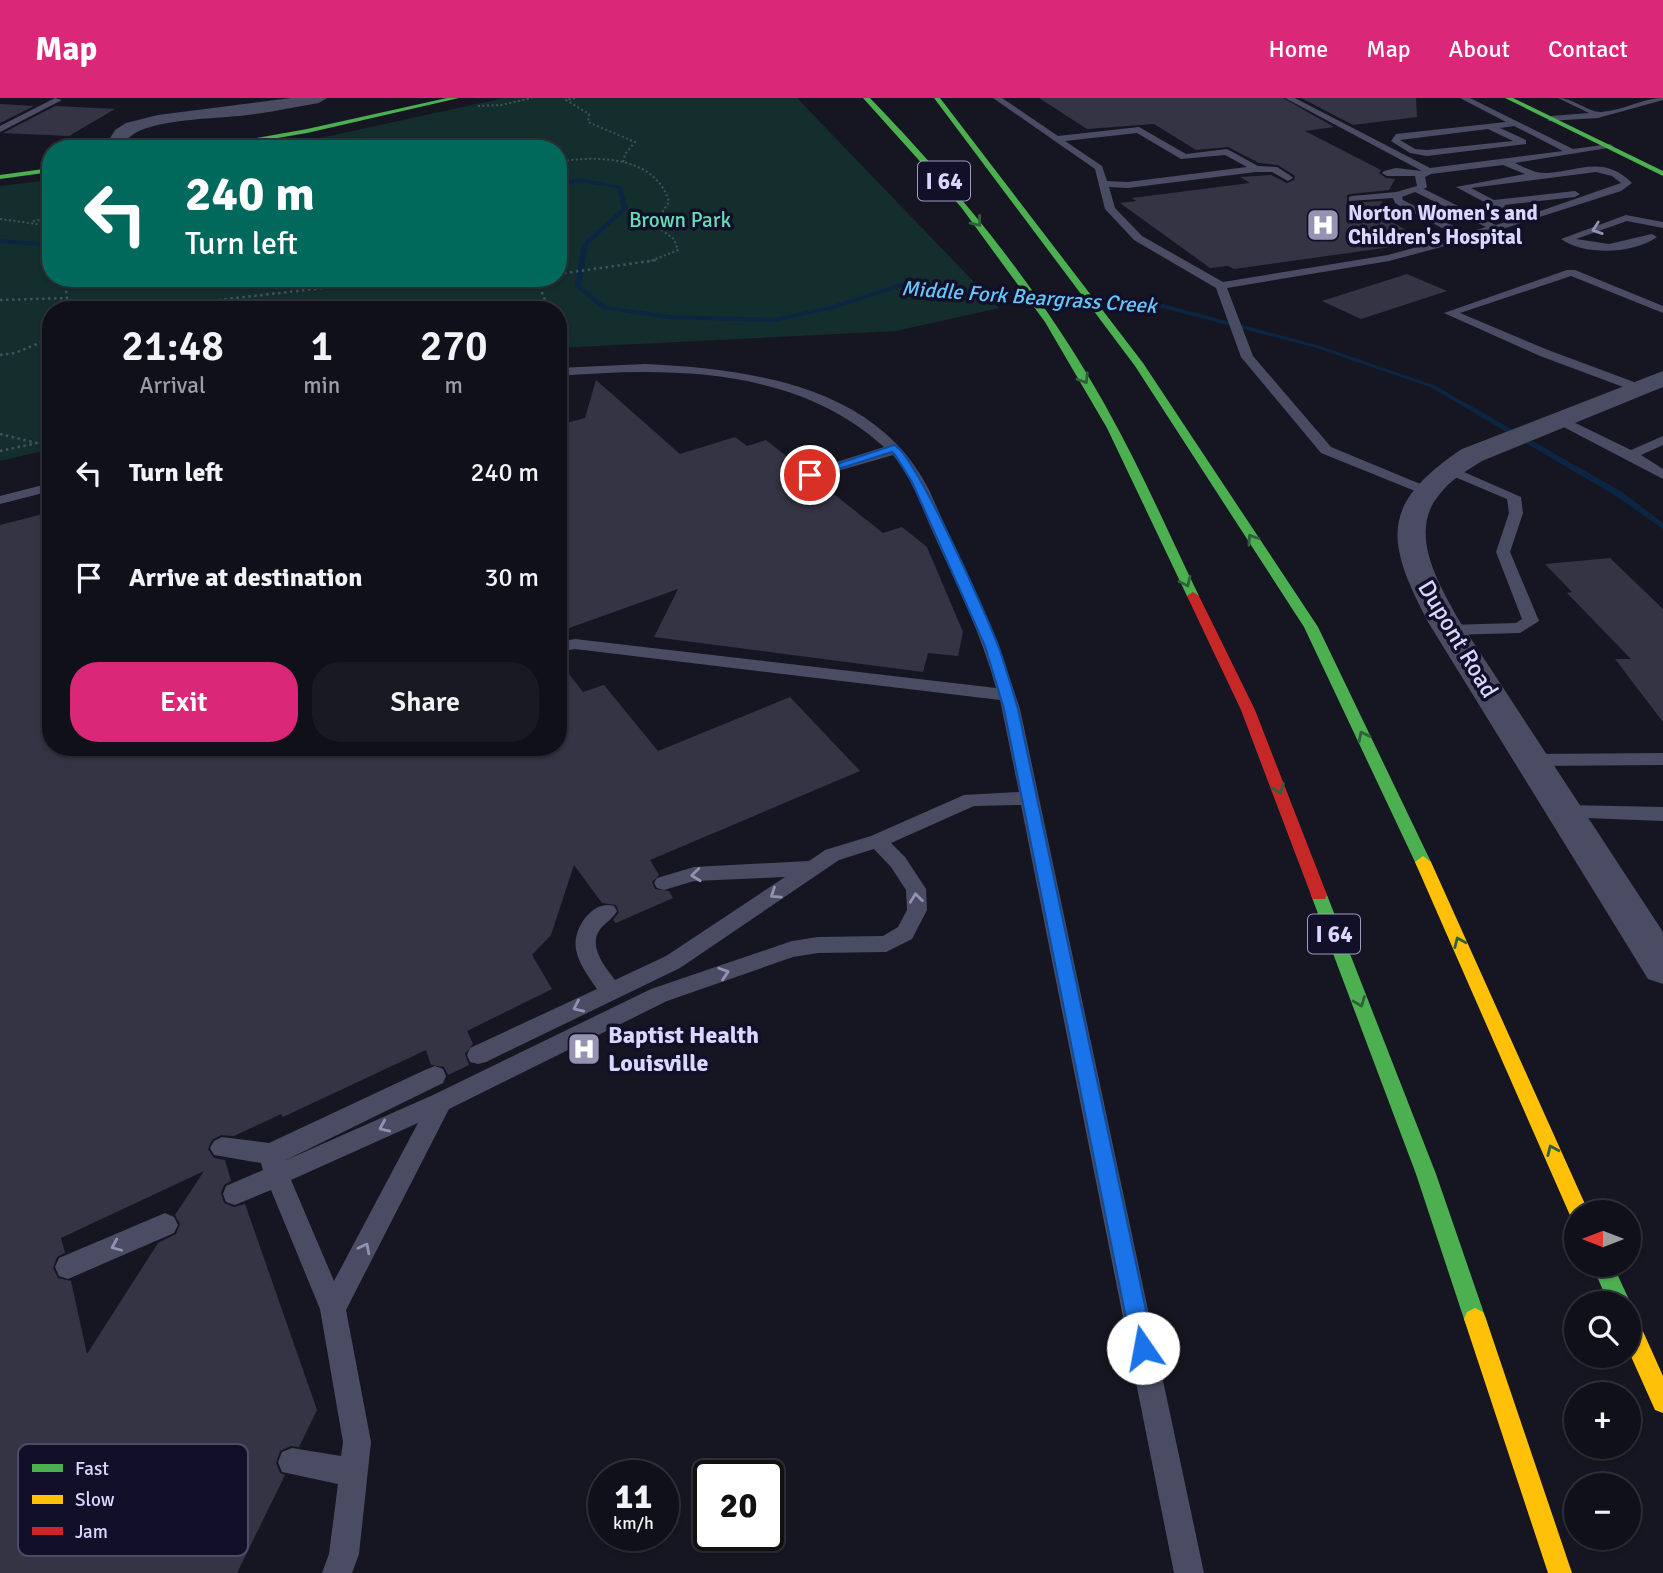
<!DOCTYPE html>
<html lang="en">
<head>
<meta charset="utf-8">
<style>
  body { margin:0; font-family:Signika,sans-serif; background:#191923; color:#f1f3f6; height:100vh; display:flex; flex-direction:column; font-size:26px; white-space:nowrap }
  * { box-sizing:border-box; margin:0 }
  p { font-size:23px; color:#9c9da2 }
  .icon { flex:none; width:38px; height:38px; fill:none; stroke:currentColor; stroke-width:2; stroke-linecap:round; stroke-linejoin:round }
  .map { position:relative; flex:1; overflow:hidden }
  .details { position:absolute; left:42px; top:203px; width:525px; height:455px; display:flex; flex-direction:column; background:#10101a; border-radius:28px; box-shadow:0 2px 5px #0004,0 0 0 2px #303039 }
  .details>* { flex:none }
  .guide { position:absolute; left:42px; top:42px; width:525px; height:147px; border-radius:28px; box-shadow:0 2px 5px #0004,0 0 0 2px #303039; background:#00695c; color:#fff; overflow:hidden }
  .needle { width:46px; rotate:270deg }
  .fabs { position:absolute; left:1564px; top:1102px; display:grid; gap:14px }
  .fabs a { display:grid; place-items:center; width:77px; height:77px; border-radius:50%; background:#10101a; box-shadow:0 2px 5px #0004,0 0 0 2px #303039; font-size:35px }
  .speed { position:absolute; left:588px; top:1362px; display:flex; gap:14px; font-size:35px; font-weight:700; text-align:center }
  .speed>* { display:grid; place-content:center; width:91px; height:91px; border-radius:50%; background:#10101a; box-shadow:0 2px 5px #0004,0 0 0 2px #303039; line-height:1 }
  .speed small { font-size:18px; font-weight:400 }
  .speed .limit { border:4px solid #111; border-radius:10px; background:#fff; color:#111 }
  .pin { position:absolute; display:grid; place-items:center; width:60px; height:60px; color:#fff; margin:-30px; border:4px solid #fff; border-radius:50%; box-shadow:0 2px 7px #0007 }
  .me { position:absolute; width:77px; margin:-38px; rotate:348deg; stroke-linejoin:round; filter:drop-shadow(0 0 5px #0008) }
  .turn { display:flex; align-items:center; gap:24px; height:147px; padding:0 28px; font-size:32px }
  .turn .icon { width:91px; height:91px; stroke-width:2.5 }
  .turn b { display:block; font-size:49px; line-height:60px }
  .eta { display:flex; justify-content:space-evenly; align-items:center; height:119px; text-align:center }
  .eta b { font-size:42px; font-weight:600; line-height:49px }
  .primary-button { display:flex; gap:14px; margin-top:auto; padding:14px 28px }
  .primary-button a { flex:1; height:80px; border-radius:28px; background:#db2777; color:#fff; font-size:28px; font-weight:600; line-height:80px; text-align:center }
  .primary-button a+a { background:#191923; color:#f1f3f6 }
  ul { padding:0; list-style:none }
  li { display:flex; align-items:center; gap:21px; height:105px; padding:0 28px }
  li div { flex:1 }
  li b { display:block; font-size:26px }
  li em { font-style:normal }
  header { display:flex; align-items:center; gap:42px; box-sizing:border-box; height:98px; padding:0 35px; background:#db2777; color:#fff }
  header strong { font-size:33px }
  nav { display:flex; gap:38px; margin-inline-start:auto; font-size:24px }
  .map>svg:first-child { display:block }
  .green { fill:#132e2c }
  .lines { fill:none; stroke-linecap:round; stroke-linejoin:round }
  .stream { fill:#0c2543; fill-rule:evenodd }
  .building { fill:#343444; fill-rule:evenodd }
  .path-far1 { stroke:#44525e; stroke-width:2; stroke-dasharray:2 2.5; stroke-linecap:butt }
  .path { stroke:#44525e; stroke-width:2.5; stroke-dasharray:2.5 3.5; stroke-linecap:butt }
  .lane { fill:#4a4c63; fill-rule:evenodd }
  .street { fill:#4a4c63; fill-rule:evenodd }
  .fast { fill:#4caf50; fill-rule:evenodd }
  .slow { fill:#ffc107; fill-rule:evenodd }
  .jam { fill:#c62828; fill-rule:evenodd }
  .oneway { stroke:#2f603c }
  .oneway2 { stroke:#9192b1 }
  .route { fill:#1a73e8; stroke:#114b97; stroke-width:2 }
  .labels { text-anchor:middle; stroke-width:7; stroke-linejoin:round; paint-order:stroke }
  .far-poi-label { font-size:21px; font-weight:bold; fill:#d8d7ff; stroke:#121028; text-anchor:start }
  .far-park-label { font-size:21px; fill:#62dfb4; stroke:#121028 }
  .far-water-label { font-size:21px; font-style:italic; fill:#66c7fe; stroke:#121028 }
  .shield { fill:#121028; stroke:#9d9bbe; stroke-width:2 }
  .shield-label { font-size:23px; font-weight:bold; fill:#d8d7ff }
  .street-label { font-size:24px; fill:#d8d7ff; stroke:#121028 }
  .poi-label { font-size:24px; font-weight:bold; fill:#d8d7ff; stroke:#121028; text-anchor:start }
  .key { fill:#121028; stroke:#4d4c68; stroke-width:2 }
  .key-label { font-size:19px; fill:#d8d7ff }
</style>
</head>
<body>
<header>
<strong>Map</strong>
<nav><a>Home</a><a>Map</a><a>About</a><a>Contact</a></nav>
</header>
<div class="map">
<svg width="1663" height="1475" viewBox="0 0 1663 1475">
  <rect width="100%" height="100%" fill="#161622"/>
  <!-- green -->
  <path class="green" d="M 504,0 L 797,0 L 999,210 L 896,233 L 558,250 L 558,212 L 51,212 L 51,351 L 0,363 L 0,88 L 51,82 L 51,180 L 558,180 L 558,51 L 270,51 Z"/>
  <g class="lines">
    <!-- stream -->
    <path class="stream" d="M 579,80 L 621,88 L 628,110 L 588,147 L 581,188 L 606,208 L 668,217 L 774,220 L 830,208 L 901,185 L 1147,202 L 1317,247 L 1434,287 L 1622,394 L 1663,425 L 1663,431 L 1616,398 L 1430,289 L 1313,249 L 1147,206 L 901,189 L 833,211 L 774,224 L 668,221 L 602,211 L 575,188 L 582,146 L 622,110 L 617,90 L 579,84 L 558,88 L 558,84 Z
      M 0,141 L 51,145 L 51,149 L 0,145 Z"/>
  </g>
  <!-- building -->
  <path class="building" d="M 1039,0 L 1283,0 L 1334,29 L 1305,33 L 1381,72 L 1379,75 L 1386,80 L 1395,81 L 1389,92 L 1351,96 L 1347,97 L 1347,105 L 1383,103 L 1375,113 L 1375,121 L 1387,121 L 1427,144 L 1234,171 L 1228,168 L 1210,170 L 1120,105 L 1136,103 L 1132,100 L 1250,85 L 1240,79 L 1271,77 L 1287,85 L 1294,82 L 1295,78 L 1278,67 L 1259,65 L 1228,49 L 1196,52 L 1154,26 L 1087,31 Z
    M 1301,0 L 1416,0 L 1417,19 L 1353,27 Z
    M 0,6 L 34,8 L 0,25 Z
    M 55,8 L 115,11 L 69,38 L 3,35 Z
    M 1407,176 L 1447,193 L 1361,221 L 1322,203 Z
    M 596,282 L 680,356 L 735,339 L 747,348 L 766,342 L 804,372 L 803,382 L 816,382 L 883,435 L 902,429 L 927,449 L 963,534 L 958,558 L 928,555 L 923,574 L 654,539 L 678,491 L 558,534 L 558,327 L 585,320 Z
    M 51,414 L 51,649 L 558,649 L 558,562 L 583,594 L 604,587 L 658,653 L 790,599 L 860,673 L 650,762 L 659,777 L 652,784 L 655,791 L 669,793 L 673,800 L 616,825 L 613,822 L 619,814 L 616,807 L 602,805 L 574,767 L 551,837 L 532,857 L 552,891 L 467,933 L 473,946 L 465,956 L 469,967 L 448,977 L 444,969 L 431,967 L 426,952 L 283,1019 L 281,1016 L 234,1038 L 221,1037 L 212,1042 L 208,1051 L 214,1060 L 225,1062 L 231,1083 L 224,1087 L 221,1095 L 224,1105 L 234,1109 L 245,1106 L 317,1312 L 299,1349 L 291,1348 L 280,1353 L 276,1365 L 280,1375 L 285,1377 L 237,1475 L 0,1475 L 0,427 ZM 204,1073 L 175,1117 L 180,1126 L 176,1136 L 158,1145 L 87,1256 L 71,1183 L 58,1180 L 53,1170 L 57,1159 L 65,1155 L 61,1140 Z
    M 1610,460 L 1663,511 L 1663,624 L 1615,561 L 1631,561 L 1567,495 L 1572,494 L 1545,466 Z"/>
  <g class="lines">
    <!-- path-far1 -->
    <path class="path-far1" d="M 575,0 L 566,2 L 589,16 L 588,24 L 635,44 L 625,56 L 623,65
      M 478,8 L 501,7 L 532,0
      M 558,64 C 597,57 656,58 669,104 L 659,119 L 658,129 L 674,141 L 678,152 L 648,164
      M 0,121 L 51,128
      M 33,123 L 51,120"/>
    <!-- path -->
    <path class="path" d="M 558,176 L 657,162
      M 537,183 L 545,202 L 542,212
      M 0,202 L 67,200 L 65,184 L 72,180
      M 63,212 L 67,200
      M 129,212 L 395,182 L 483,188 L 537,183
      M 0,257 L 15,255 L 51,240
      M 0,336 L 37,345 L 51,341
      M 0,353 L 37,345 L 51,348"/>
    <!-- lane -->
    <path class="lane" d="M 55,0 L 62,2 L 0,34 L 0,28 Z
      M 993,0 L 1002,0 L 1058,38 L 1139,29 L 1186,56 L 1227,51 L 1258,68 L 1277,69 L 1291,78 L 1293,80 L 1288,83 L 1272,74 L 1256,74 L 1128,90 L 1109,89 L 1115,110 L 1142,138 L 1223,184 L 1388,157 L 1457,138 L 1414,115 L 1377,119 L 1377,115 L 1405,111 L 1395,105 L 1393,100 L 1349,103 L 1349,99 L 1352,98 L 1396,94 L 1417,88 L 1415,78 L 1387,78 L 1382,75 L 1384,73 L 1396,70 L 1422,73 L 1285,0 L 1295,0 L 1430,70 L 1563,53 L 1514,28 L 1500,30 L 1526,42 L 1526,46 L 1427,58 L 1410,55 L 1391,43 L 1396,36 L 1506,24 L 1460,0 L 1470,0 L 1573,51 L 1610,46 L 1614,49 L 1515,65 C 1521,68 1529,72 1536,74 C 1569,80 1599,52 1632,85 L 1621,93 L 1471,141 L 1389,163 L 1227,190 L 1253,258 L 1331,349 L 1430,390 L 1432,393 L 1425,397 L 1321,355 L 1241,259 L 1216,190 L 1134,142 L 1105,111 L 1095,71 ZM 1488,31 L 1513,43 L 1427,52 L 1415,51 L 1400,42 ZM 1137,35 L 1181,61 L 1225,57 L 1247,69 L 1128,84 L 1107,83 L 1102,68 L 1065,43 ZM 1503,67 L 1525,76 L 1456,89 L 1516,121 L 1496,127 L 1424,91 L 1427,89 L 1425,79 L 1431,76 ZM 1596,74 L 1612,78 L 1621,85 L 1526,118 L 1504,107 L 1575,99 L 1580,96 L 1575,93 L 1494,102 L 1471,90 ZM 1415,94 L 1486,129 L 1467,135 L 1403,102 L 1402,99 Z
      M 1558,0 C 1574,0 1587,14 1601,14 C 1622,13 1642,0 1663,0 L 1663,2 L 1598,20 L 1548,23 L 1551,18 L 1589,15 Z
      M 1626,117 L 1663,124 L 1663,130 L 1627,123 L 1576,141 L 1609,146 L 1652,136 L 1657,139 C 1633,156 1585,158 1561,141 Z
      M 1567,172 L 1575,172 L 1663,208 L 1663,215 L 1571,178 L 1460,215 L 1548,252 L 1642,287 L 1642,293 L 1634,293 L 1540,258 L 1444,215 Z
      M 645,266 C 750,271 877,287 929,392 L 998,545 L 1020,611 L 1204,1475 L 1174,1475 L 1021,707 L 974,708 L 891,745 L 905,759 L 926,791 L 927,812 L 912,841 L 886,854 L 818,855 L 793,859 L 667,903 L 449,1011 L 346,1212 L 371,1344 L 359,1456 L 352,1475 L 322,1475 L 329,1456 L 338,1386 L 282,1374 L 278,1364 L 282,1354 L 292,1350 L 341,1358 L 343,1344 L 320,1211 L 271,1092 L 235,1107 L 226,1104 L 223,1096 L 226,1088 L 263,1072 L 261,1065 L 214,1057 L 210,1050 L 214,1043 L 222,1039 L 269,1045 L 427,971 L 435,968 L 443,971 L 446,978 L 443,985 L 284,1063 L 433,997 L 651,891 L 792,843 L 818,839 L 883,838 L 898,829 L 907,812 L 906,792 L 891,769 L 874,751 L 839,762 L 680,870 L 486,964 L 478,966 L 470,964 L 467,957 L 470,950 L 597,891 C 589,879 578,865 576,851 C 572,831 593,801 614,808 L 617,813 C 613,820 607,824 601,830 C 587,847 604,868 615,882 L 666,858 L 785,779 L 694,783 L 664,792 L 657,790 L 654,785 L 657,780 L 694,769 L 809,763 L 825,752 L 871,738 L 964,697 L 1019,694 L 1000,602 L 575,551 L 558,554 L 558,544 L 575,541 L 996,590 C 982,538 958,489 935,439 C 922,411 913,381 893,357 L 810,381 L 805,380 L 805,374 L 884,349 C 797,269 670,269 558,278 L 558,270 ZM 418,1025 L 334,1183 L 291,1082 Z
      M 1559,317 L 1631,352 L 1663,338 L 1663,347 L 1641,357 L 1663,371 L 1663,381 L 1554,324 L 1554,318 Z
      M 1448,367 L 1521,399 L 1523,415 L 1510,454 L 1539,523 L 1520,535 L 1449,537 L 1441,532 L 1449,527 L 1516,525 L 1522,521 L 1496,454 L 1509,415 L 1507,401 L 1443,374 L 1443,368 Z
      M 51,385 L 51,393 L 0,406 L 0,398 Z
      M 1663,655 L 1663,667 L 1533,668 L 1524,662 L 1533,656 Z
      M 1567,707 L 1663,709 L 1663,723 L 1560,719 L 1558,714 L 1560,709 Z
      M 165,1115 L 174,1119 L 178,1127 L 174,1135 L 68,1181 L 59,1178 L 55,1169 L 59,1160 Z"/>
    <!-- street -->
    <path class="street" d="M 291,0 L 327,0 L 319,5 C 296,9 272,14 248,17 C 220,21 144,20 127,42 L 133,51 L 115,51 L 109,42 L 115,32 L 126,25 L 158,17 Z
      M 1663,273 L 1663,289 L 1482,363 C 1466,373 1450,382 1439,397 C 1407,435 1440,488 1460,524 L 1663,834 L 1663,886 L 1648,881 L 1428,524 C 1385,442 1380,406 1462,351 Z"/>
    <!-- fast -->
    <path class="fast" d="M 447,0 L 459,0 L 307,35 L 212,51 L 194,51 L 307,31 Z
      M 863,0 L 870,0 C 960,93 1042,194 1105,307 C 1140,369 1168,434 1199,498 L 1198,501 L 1193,502 L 1187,498 L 1107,330 L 1045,224 L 961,109 Z
      M 934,0 L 940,0 L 1143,265 L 1318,529 L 1431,764 L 1429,768 L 1417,768 L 1415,764 L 1304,529 L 1135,268 Z
      M 1505,0 L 1513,0 L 1663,73 L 1663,78 Z
      M 51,70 L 51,74 L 0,81 L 0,77 Z
      M 1319,791 L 1325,793 L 1327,797 L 1436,1076 L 1486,1221 L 1483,1228 L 1475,1232 L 1467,1228 L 1464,1221 L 1416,1076 L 1311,797 L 1313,793 Z
      M 1592,1167 L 1613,1167 L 1631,1206 L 1629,1210 L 1629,1206 L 1609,1206 Z"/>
    <!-- slow -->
    <path class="slow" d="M 1423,758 L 1431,764 L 1589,1115 L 1577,1115 L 1577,1123 L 1572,1122 L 1569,1115 L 1415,764 Z
      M 1475,1210 L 1483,1214 L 1486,1221 L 1572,1475 L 1548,1475 L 1464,1221 L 1467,1214 Z
      M 1629,1217 L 1637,1220 L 1663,1278 L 1663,1315 L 1655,1312 L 1629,1254 Z"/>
    <!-- jam -->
    <path class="jam" d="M 1193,494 L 1199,498 L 1255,612 L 1327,797 L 1325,801 L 1313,801 L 1311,797 L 1241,612 L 1187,498 Z"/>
  </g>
  <!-- one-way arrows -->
  <defs><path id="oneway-chevron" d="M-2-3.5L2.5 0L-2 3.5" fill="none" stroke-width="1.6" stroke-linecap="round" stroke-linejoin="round" transform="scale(1.75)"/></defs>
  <g class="oneway">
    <use href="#oneway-chevron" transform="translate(977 124) rotate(51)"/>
    <use href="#oneway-chevron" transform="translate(1084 281) rotate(58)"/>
    <use href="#oneway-chevron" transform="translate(1252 441) rotate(-124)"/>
    <use href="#oneway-chevron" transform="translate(1186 484) rotate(64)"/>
    <use href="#oneway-chevron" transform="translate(1363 638) rotate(-116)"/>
    <use href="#oneway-chevron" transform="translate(1279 691) rotate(69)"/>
    <use href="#oneway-chevron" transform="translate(1459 844) rotate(-114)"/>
    <use href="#oneway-chevron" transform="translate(1360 904) rotate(69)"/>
    <use href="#oneway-chevron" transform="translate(1552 1052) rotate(-114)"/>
  </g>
  <g class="oneway2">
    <use href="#oneway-chevron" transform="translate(1597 131) rotate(161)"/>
    <use href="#oneway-chevron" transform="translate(696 777) rotate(174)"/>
    <use href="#oneway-chevron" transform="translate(775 796) rotate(146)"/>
    <use href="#oneway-chevron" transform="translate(916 800) rotate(-97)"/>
    <use href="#oneway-chevron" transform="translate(724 875) rotate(-18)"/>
    <use href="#oneway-chevron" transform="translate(578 909) rotate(155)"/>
    <use href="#oneway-chevron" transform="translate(384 1029) rotate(156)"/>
    <use href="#oneway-chevron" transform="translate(116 1148) rotate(157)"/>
    <use href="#oneway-chevron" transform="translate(365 1150) rotate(-63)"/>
  </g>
  <!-- route -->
  <path class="route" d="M 894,347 C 915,355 988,520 999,550 C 1006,570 1012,591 1018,611 L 1154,1250 L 1151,1258 L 1143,1261 L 1135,1258 L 1132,1250 L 1004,611 L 985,548 L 912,384 L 895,357 L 892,354 L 810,380 L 804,377 Z"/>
  <!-- icons -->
  <defs>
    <symbol id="hospital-square" viewBox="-11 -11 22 22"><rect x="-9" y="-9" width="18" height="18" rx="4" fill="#9493b2" stroke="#121028"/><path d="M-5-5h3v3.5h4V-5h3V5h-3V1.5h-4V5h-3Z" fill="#fff"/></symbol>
  </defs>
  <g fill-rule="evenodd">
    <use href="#hospital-square" x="1304" y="108" width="38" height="38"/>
    <use href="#hospital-square" x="565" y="932" width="38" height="38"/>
  </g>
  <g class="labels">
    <!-- far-poi labels -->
    <g class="far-poi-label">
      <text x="1348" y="122">Norton Women's and<tspan x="1348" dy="24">Children's Hospital</tspan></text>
    </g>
    <!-- far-park labels -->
    <g class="far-park-label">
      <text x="680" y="129">Brown Park</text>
    </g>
    <!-- far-water labels -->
    <g class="far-water-label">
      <text transform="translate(1029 199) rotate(4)" y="7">Middle Fork Beargrass Creek</text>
    </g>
    <!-- shield labels -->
    <g class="shield">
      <rect x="918" y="63.5" width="52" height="39" rx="5"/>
      <rect x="1308" y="816.5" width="52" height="39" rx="5"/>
    </g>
    <g class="shield-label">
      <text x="944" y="91">I 64</text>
      <text x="1334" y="844">I 64</text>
    </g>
    <!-- street labels -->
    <g class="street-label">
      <text transform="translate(1458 541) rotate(59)" y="8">Dupont Road</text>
    </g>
    <!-- poi labels -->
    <g class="poi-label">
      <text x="608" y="945">Baptist Health<tspan x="608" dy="28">Louisville</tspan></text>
    </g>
  </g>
  <!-- legend -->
  <rect x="18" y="1346" width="230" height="112" rx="10" class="key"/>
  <rect x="32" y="1366" width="31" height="8" fill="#4caf50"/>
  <rect x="32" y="1397" width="31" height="9" fill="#ffc107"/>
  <rect x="32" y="1429" width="31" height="8" fill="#c62828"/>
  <g class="key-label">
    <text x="75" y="1377">Fast</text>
    <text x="75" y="1408">Slow</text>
    <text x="75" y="1440">Jam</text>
  </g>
</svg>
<div class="fabs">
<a><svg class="needle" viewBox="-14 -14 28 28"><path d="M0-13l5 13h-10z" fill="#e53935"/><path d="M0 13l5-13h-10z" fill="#9c9da2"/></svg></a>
<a><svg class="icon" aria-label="search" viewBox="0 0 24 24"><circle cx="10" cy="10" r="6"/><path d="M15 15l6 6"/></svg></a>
<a>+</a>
<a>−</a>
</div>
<div class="speed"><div>11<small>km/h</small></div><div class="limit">20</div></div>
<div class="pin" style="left:810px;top:377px;background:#d93025"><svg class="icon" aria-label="arrive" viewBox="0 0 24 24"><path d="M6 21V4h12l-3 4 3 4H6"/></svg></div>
<svg class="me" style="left:1143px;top:1250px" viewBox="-20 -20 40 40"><circle r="19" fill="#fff"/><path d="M0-13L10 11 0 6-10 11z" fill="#1a73e8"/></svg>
<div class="guide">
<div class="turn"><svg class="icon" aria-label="left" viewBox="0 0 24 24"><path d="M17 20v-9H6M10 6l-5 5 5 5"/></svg><div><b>240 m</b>Turn left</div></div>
</div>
<section class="details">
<div class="eta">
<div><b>21:48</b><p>Arrival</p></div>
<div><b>1</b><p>min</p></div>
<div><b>270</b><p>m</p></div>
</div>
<ul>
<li><svg class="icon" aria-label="left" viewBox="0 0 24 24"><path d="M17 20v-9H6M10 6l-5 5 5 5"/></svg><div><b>Turn left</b></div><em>240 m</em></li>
<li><svg class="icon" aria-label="arrive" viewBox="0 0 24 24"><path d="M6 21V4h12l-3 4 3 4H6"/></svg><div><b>Arrive at destination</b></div><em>30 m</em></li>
</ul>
<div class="primary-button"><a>Exit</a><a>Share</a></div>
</section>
</div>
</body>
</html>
